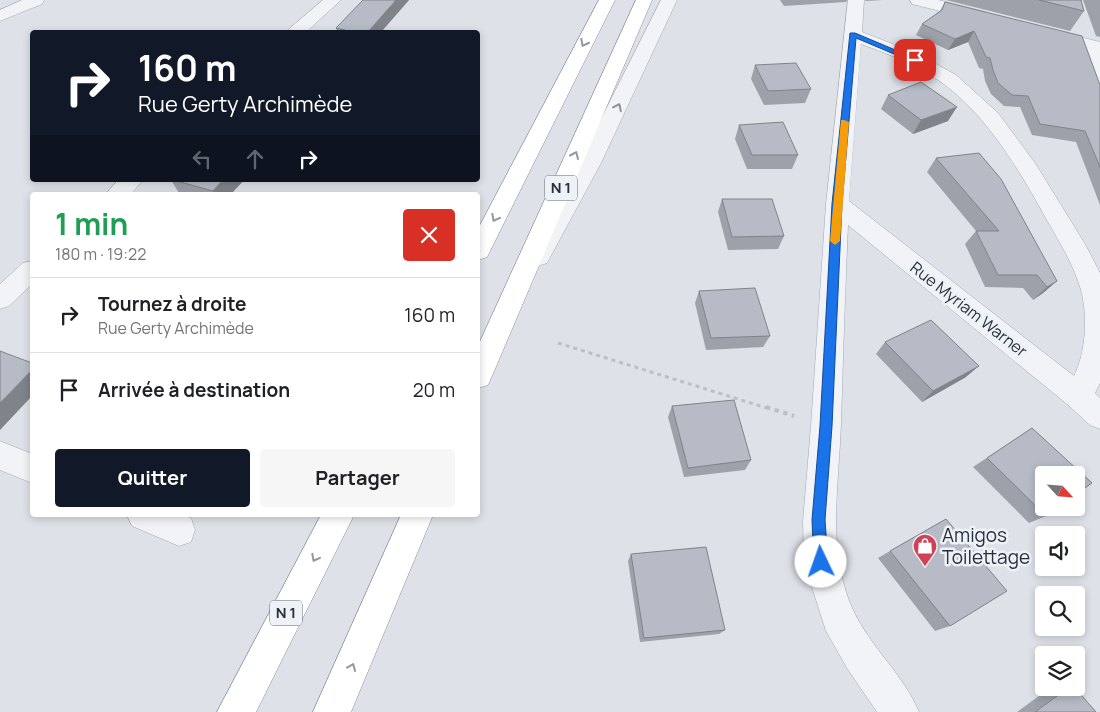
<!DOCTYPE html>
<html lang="fr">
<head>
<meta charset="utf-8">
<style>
  body { margin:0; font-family:Manrope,sans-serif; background:#f6f6f6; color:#202124; height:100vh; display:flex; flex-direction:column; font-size:19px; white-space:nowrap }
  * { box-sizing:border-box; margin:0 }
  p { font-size:16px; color:#757577 }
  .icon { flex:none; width:28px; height:28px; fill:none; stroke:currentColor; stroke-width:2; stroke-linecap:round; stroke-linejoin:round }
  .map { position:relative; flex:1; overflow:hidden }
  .drawer { position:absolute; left:30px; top:192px; width:450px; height:325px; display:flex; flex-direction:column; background:#fff; border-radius:5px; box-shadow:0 2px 8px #0003 }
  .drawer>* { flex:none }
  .banner { position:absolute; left:30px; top:30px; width:450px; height:152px; border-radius:5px; box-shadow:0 2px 8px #0003; background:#111827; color:#fff; overflow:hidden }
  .needle { width:32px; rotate:116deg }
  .buttons { position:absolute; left:1035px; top:466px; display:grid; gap:10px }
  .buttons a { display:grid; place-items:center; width:50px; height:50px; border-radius:5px; background:#fff; box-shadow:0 2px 8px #0003; font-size:25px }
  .pin { position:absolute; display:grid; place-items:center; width:42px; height:42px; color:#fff; margin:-21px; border-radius:10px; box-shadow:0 2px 8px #0006 }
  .me { position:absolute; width:55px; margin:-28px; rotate:357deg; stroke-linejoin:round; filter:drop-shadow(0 0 4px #0008) }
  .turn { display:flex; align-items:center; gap:18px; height:105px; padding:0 25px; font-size:22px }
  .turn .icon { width:65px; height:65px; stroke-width:2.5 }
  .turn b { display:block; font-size:35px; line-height:42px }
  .lanes { display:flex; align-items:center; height:48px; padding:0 25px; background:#0003; justify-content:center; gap:25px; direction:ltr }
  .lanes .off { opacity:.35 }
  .round { display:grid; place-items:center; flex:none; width:52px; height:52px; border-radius:5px; background:#f6f6f6 }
  .headline { display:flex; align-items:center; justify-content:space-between; height:85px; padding:0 25px }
  h1 { font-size:30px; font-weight:700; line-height:38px; color:#1e9e55 }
  .cta { display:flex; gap:10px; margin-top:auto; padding:10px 25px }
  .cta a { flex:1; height:58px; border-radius:5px; background:#111827; color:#fff; font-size:20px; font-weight:700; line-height:58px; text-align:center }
  .cta a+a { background:#f6f6f6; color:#202124 }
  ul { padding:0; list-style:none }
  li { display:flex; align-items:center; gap:15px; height:75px; padding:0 25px; border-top:1px solid #e0e0e0 }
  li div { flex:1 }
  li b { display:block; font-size:19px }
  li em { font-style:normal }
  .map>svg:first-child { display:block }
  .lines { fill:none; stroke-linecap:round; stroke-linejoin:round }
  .minor-casing { stroke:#a3a9b2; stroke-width:1 }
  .highway-casing { stroke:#868f9f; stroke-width:1 }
  .path-far1 { stroke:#bcc0c6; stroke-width:3; stroke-dasharray:4 4; stroke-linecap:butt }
  .path { stroke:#bcc0c6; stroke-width:4; stroke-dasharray:4.5 4.5; stroke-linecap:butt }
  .minor { fill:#f1f3f6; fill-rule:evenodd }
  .highway { fill:#fff; fill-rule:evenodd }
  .wall { fill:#9da1a9 }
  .shaded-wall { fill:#7f838a }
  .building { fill:#b6bbc5; stroke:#7f838a }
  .oneway { stroke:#93989f }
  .oneway2 { stroke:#8c929a }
  .route { fill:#1a73e8; stroke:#114b97 }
  .slow { fill:#f59e0b }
  .labels { text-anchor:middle; stroke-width:5; stroke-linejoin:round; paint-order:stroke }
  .shield { fill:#eef1f6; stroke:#636a76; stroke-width:1 }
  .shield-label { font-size:15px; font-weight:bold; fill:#27303f }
  .street-label { font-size:16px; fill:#27303f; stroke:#eef1f6 }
  .near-poi-label { font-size:19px; fill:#27303f; stroke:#eef1f6; text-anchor:start }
</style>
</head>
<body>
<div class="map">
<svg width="1100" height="712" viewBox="0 0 1100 712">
  <rect width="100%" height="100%" fill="#dee2e8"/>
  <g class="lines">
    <defs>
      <path id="minor" d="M 22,0 L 44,0 L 42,4 L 0,21 L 0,10 Z
        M 323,0 L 341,0 L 306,32 L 287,32 L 290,28 Z
        M 661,0 L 677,0 L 601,163 L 547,263 L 538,266 L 529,263 L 526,257 L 579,163 Z
        M 848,0 L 864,0 L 862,32 L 916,53 L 956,75 L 998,113 L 1035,163 L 1085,244 L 1100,273 L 1100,383 L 1095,393 L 1100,398 L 1100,429 L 1090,425 L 1067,404 L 848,225 C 845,291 843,357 841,423 C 839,486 826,551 853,610 C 870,647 904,675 919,712 L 877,712 L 847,668 L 826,631 L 804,562 L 803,521 L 811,426 L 826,204 ZM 861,44 C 894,56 928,69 955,93 C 995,128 1022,175 1048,222 C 1061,244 1074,266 1081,290 C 1088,316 1086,352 1074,376 L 849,201 Z
        M 910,0 L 938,0 L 986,12 L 989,16 L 986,20 L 980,21 L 912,4 Z
        M 1048,29 L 1100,42 L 1100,89 L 1093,87 L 1090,83 L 1080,47 L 1042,38 L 1039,34 L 1042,30 Z
        M 118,180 L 143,180 L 130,195 L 105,195 Z
        M 32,261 L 32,284 L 9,306 L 0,309 L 0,284 L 23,263 Z
        M 0,441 L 32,454 L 32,483 L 0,470 Z
        M 127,515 L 182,515 L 191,518 L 195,530 L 191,542 L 179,546 L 132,526 Z"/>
      <path id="highway" d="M 599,0 L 615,0 L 490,251 L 487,257 L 478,260 L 478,229 Z
        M 636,0 L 652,0 L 492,376 L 488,385 L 478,388 L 478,346 Z
        M 321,515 L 354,515 L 256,712 L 217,712 Z
        M 401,515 L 433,515 L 351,712 L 313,712 Z"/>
    </defs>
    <!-- minor casing -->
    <use href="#minor" class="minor-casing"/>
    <!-- highway casing -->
    <use href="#highway" class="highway-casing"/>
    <!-- path-far1 -->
    <path class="path-far1" d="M 558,343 L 770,409"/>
    <!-- path -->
    <path class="path" d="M 766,407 L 794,416"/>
    <!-- minor -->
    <use href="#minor" class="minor"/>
    <!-- highway -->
    <use href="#highway" class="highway"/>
  </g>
  <!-- wall -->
  <path class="wall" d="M 409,0 L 381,32 L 337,32 L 336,28 Z
    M 780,0 L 847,0 L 846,2 L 784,6 Z
    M 865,0 L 883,0 L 866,1 Z
    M 946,0 L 1081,0 L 1084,11 L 1070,31 Z
    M 1083,0 L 1100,0 L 1100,37 L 1096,36 Z
    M 945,2 L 1100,85 L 1100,205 L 1076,142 L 1032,135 L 1020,107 L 1004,106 L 991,94 L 985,81 L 983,69 L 979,68 L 968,42 L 948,50 L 916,35 L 922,24 L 940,11 Z
    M 755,65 L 811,89 L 805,103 L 764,105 L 751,79 Z
    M 888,95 L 948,121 L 913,134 L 881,109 Z
    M 739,125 L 798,155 L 792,169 L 747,169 L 735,139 Z
    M 936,158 L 1057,281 L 1043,293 L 1033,300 L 1023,288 L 985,287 L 965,244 L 976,231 L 927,172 Z
    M 171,180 L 244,180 L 230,195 L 187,195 L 179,193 Z
    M 722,199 L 784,236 L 778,249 L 728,250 L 718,212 Z
    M 699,291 L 770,336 L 763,347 L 706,350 L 695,303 Z
    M 885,342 L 966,377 L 922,402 L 876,354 Z
    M 672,406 L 751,460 L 745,470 L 684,477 L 668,417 Z
    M 1032,428 L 1046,516 L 1029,523 L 973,467 Z
    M 946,519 L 950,626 L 935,631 L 878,558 Z
    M 631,554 L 725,630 L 719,634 L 640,642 L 628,561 Z
    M 1050,688 L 1075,688 L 1096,712 L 1017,712 Z"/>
  <!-- shaded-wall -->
  <path class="shaded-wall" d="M 396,0 L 409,0 L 381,32 L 368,32 Z
    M 974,31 L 968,42 L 948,50 L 955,39 Z
    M 957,107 L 948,121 L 913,134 L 921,120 Z
    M 223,180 L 244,180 L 230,195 L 215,195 L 213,191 Z
    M 1057,281 L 1043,293 L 1033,300 L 1047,287 Z
    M 979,366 L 966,377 L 922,402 L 933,391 Z
    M 32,370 L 32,396 L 0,430 L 0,403 Z"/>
  <!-- building -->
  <path class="building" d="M 363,0 L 396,0 L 368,32 L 353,32 L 336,28 Z
    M 1039,0 L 1081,0 L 1084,11 Z
    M 945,2 L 1082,36 L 1100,85 L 1100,167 L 1085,131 L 1040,124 L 1028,96 L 1012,95 L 998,83 L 993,70 L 990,58 L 986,57 L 974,31 L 955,39 L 922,24 L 942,10 Z
    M 796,63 L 811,89 L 768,91 L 755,65 Z
    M 921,82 L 957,107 L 921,120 L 888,95 Z
    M 783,122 L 798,155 L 752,155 L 739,125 Z
    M 979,153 L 1001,179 L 1057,281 L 1047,287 L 1037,275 L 998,275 L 976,231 L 999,231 L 936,158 Z
    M 173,180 L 223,180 L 213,191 Z
    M 722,199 L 772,199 L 784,236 L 732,237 Z
    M 755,288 L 770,336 L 711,338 L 699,291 Z
    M 931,320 L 979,366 L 933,391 L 885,342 Z
    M 0,351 L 32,363 L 32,370 L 0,403 Z
    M 734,400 L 751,460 L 688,468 L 672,406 Z
    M 1032,428 L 1092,483 L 1076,494 L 1076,475 L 1044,475 L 1044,508 L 1057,508 L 1046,516 L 987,458 Z
    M 946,519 L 1007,591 L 950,626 L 890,551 Z
    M 706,547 L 725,630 L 644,638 L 631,554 Z
    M 1068,688 L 1075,688 L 1096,712 L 1035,712 Z"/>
  <!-- one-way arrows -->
  <defs><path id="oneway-chevron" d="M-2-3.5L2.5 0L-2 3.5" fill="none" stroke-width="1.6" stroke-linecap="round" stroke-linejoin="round" transform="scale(1.25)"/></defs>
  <g class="oneway">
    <use href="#oneway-chevron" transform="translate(584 43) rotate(117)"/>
    <use href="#oneway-chevron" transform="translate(575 155) rotate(-66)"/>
    <use href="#oneway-chevron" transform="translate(495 218) rotate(118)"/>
    <use href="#oneway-chevron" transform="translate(315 558) rotate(118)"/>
    <use href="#oneway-chevron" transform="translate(352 667) rotate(-67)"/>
  </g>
  <use class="oneway2" href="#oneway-chevron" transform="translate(618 107) rotate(-64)"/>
  <!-- route -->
  <path class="route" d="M 850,33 L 855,33 L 919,60 L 913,62 L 856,38 L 842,204 L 832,426 L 825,520 L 828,562 L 826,567 L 821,569 L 816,567 L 814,562 L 812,520 L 820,426 L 832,204 Z"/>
  <!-- slow -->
  <path class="slow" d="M 841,120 L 844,120 L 849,122 L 840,241 L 835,245 L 830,241 Z"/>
  <!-- icons -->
  <defs>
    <symbol id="shop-pin" viewBox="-11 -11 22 30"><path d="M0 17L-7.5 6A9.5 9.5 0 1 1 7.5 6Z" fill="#cf4156" stroke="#eef1f6"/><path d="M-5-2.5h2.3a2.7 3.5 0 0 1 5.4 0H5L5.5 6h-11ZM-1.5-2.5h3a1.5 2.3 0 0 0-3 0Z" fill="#fff"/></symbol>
  </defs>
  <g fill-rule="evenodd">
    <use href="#shop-pin" x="911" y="532" width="28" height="38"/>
  </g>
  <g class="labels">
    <!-- shield labels -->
    <g class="shield">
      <rect x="545" y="175.5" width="32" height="25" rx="4"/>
      <rect x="270" y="600.5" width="32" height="25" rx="4"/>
    </g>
    <g class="shield-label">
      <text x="561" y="193">N 1</text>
      <text x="286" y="618">N 1</text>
    </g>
    <!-- street labels -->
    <g class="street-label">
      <text transform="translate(969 309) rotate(38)" y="6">Rue Myriam Warner</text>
    </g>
    <!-- near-poi labels -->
    <g class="near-poi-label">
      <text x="942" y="542">Amigos<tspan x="942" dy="22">Toilettage</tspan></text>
    </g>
  </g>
</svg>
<div class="buttons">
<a><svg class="needle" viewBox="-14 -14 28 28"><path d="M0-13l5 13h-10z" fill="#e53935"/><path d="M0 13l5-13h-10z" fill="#757577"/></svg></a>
<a><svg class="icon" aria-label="sound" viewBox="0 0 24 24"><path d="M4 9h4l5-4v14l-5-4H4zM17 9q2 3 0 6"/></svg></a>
<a><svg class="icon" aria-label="search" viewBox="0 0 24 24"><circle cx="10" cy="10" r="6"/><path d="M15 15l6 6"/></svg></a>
<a><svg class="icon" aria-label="layers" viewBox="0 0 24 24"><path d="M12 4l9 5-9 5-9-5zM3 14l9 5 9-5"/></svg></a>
</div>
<div class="pin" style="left:915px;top:60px;background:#d93025"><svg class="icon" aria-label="arrive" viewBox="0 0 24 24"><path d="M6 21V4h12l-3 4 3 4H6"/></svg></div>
<svg class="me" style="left:821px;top:562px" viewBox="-20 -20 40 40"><circle r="19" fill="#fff"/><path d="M0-13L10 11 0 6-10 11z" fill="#1a73e8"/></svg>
<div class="banner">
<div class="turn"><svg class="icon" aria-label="right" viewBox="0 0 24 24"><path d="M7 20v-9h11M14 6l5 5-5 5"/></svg><div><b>160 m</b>Rue Gerty Archimède</div></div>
<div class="lanes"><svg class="icon off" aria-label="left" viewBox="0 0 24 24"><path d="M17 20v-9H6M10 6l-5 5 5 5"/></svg><svg class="icon off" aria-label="ahead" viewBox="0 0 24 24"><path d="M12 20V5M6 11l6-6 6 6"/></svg><svg class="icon" aria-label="right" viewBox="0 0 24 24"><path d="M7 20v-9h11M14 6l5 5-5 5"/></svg></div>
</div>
<section class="drawer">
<div class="headline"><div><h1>1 min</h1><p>180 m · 19:22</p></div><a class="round" style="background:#d93025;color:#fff"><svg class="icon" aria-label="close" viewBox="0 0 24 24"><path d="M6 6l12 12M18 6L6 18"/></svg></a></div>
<ul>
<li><svg class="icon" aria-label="right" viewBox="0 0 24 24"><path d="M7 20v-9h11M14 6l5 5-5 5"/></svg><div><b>Tournez à droite</b><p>Rue Gerty Archimède</p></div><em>160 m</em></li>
<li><svg class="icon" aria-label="arrive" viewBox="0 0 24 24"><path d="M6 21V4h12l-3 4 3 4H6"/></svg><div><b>Arrivée à destination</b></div><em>20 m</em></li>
</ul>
<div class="cta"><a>Quitter</a><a>Partager</a></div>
</section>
</div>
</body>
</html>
